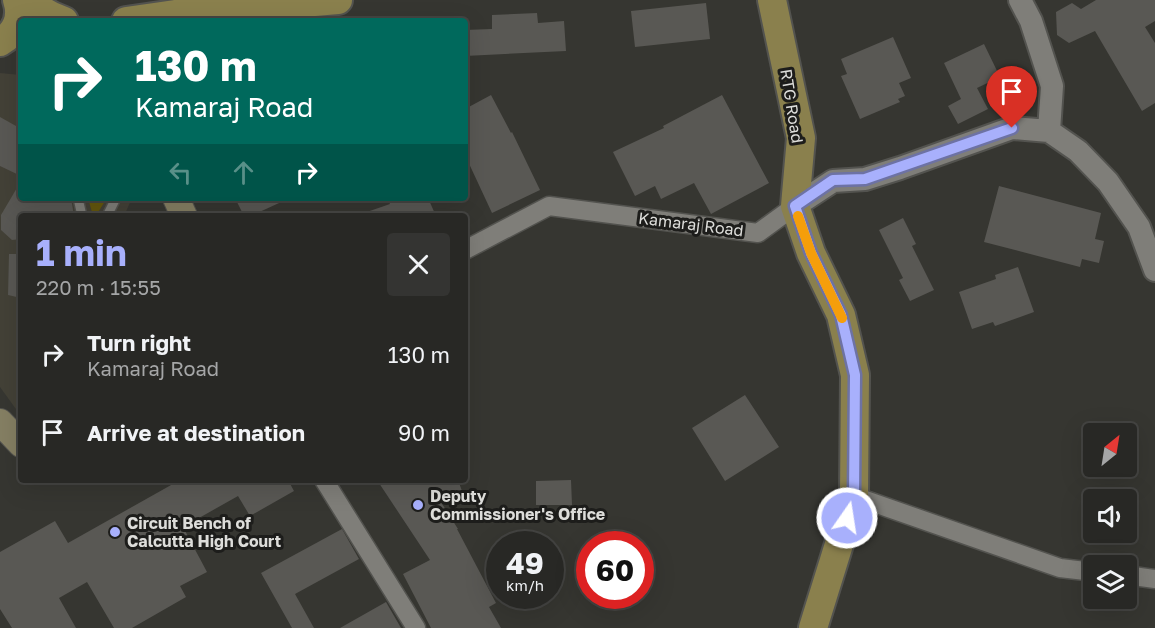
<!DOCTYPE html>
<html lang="en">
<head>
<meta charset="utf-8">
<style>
  body { margin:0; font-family:"Golos Text",sans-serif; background:#343432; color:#f1f3f6; height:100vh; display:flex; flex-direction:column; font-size:22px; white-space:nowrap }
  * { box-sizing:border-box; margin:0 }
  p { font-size:20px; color:#a5a6a7 }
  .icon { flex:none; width:33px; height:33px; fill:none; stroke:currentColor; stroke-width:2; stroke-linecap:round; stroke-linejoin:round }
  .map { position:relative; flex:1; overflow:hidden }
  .side { position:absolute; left:18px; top:213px; width:450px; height:270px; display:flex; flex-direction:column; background:#282825; border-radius:6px; box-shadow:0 6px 24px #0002,0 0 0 2px #444442 }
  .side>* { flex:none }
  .banner { position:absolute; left:18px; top:18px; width:450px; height:183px; border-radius:6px; box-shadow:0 6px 24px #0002,0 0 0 2px #444442; background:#00695c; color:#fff; overflow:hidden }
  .needle { width:39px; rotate:30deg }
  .tools { position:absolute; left:1083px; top:423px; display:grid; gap:12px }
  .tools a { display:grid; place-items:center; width:54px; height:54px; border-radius:6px; background:#282825; box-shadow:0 6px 24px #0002,0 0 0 2px #444442; font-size:30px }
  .speed { position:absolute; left:486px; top:531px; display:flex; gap:12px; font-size:30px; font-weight:700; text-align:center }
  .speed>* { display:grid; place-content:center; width:78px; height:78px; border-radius:50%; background:#282825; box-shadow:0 6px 24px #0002,0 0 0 2px #444442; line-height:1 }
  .speed small { font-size:15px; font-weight:400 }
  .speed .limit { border:9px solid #d22; background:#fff; color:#111 }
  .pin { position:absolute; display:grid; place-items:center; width:51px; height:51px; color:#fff; margin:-62px -26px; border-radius:50% 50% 50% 0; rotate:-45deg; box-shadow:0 0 6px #0007 }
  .pin .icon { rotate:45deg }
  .me { position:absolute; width:66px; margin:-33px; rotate:13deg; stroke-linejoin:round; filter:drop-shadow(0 0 4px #0008) }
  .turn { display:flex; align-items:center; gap:21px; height:126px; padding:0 18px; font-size:27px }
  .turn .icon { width:78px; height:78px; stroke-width:2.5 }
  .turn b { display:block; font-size:42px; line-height:51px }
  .lanes { display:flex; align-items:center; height:57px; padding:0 18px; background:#0003; justify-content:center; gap:30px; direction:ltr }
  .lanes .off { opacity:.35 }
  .round { display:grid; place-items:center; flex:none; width:63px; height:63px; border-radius:6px; background:#343432 }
  .headline { display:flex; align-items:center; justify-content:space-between; height:102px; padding:0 18px }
  h1 { font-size:36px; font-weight:700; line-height:45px; color:#a8b0fc }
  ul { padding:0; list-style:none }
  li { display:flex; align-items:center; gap:18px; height:78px; padding:0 18px }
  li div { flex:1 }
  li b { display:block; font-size:22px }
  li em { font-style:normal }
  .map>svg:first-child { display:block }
  .built { fill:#434137 }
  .green { fill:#64570d }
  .building { fill:#595854 }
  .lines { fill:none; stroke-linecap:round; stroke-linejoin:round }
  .service-casing { stroke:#53534f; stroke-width:12 }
  .minor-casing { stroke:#53534f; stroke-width:21 }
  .tertiary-casing { stroke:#53534f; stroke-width:26 }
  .secondary-casing { stroke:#53534f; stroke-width:28 }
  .primary-casing { stroke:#53534f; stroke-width:32 }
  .service { stroke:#7f7e79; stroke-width:9 }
  .minor { stroke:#7f7e79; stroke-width:18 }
  .tertiary { stroke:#7f7e79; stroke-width:22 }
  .secondary { stroke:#857f63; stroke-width:26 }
  .primary { stroke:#8a804d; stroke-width:28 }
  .route-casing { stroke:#6d72a4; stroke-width:15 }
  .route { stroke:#a8b0fc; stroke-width:10 }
  .slow { stroke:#f59e0b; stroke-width:10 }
  .poi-dot { fill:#a8b0fc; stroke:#1d1d1b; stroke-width:2 }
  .labels { text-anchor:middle; stroke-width:6; stroke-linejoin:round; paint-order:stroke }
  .street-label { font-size:16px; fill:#ddddda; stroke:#1d1d1b }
  .poi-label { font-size:16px; font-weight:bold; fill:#ddddda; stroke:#1d1d1b; text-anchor:start }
</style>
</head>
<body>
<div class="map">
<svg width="1155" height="628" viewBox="0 0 1155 628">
  <rect width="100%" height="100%" fill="#363631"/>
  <!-- built -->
  <path class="built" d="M 0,73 L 21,75 L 21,198 L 132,198 L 124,216 L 21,216 L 21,416 L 0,387 Z"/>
  <!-- green -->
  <path class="green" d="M 88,198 L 107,198 L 97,214 L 93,216 Z"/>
  <!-- building -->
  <path class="building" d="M 1096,0 L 1155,0 L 1155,21 L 1145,27 L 1155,43 L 1155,103 L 1142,111 L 1095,31 L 1069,43 L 1057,35 L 1056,12 L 1072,3 L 1081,9 Z
    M 706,3 L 710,39 L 635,47 L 631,11 Z
    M 537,13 L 538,23 L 564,21 L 566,51 L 465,56 L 465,30 L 492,29 L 492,15 Z
    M 893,37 L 911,78 L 899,83 L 905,96 L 898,99 L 900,102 L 860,119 L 841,76 L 847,74 L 841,59 Z
    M 984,44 L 1000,77 L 977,88 L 988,109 L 958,124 L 948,106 L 961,99 L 944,63 Z
    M 491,95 L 511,133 L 512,132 L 540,190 L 492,213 L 465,155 L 465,109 Z
    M 722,95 L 769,183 L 711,214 L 694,183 L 661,199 L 655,186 L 635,196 L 613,152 L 664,128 L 663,126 Z
    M 0,117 L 16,126 L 18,137 L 21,139 L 21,176 L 0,166 Z
    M 21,181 L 21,198 L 71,198 L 74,216 L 21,216 L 21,239 L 12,240 L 1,230 L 1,215 Z
    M 999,186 L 1101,213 L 1095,239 L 1104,241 L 1099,263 L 1082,259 L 1080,267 L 984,242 Z
    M 235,198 L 290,198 L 251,216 L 244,216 Z
    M 387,198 L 428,198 L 436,216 L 361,216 L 361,214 L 390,204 Z
    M 903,218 L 916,244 L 912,246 L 934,290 L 910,301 L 899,280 L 903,278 L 879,230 Z
    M 9,254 L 21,254 L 21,298 L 8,295 Z
    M 1018,267 L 1034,312 L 995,326 L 993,322 L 972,329 L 959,292 L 996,279 L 995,275 Z
    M 745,395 L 779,447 L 725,481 L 692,428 Z
    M 180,480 L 288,480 L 294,491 L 250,516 L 238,496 L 183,527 L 207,572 L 180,586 L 186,597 L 132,628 L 114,628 L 87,582 L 59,598 L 76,628 L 12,628 L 0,609 L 0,552 L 55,521 L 68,543 Z
    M 377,480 L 458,480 L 462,491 L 439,499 L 458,529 L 457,529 L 496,603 L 489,607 L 501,628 L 431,628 L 403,574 L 430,560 Z
    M 571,480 L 572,505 L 536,505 L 536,481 Z
    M 342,529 L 359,559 L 295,594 L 314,628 L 292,628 L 261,573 Z
    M 386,602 L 401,628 L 340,628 Z"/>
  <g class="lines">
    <defs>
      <path id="service" d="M 78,198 L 82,216
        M 107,216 L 116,198"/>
      <path id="minor" d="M 465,250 L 549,206 L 758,233 L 795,206
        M 324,480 L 416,628
        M 854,496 L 1060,568 L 1094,572
        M 1126,575 L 1155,579"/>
      <path id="tertiary" d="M 1020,0 L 1031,21 L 1052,86 L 1049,131 L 1078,151 L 1108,182 L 1139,227 L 1155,270
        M 795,206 L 833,181 L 865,179 L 900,168 L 1012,128 L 1049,131"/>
      <path id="secondary" d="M 176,198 L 184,216
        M 0,422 L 21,444"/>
      <path id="primary" d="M 23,0 L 52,16 L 64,21
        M 772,0 L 801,138 L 795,206 L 811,253 L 841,315 L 855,375 L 854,496 L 813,628
        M 126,21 L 175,14 L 338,0
        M 0,42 C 16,33 23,18 17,0"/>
    </defs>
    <!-- service casing -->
    <use href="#service" class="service-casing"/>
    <!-- minor casing -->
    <use href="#minor" class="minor-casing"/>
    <!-- tertiary casing -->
    <use href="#tertiary" class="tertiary-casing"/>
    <!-- secondary casing -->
    <use href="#secondary" class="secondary-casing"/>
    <!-- primary casing -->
    <use href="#primary" class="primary-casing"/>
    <!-- service -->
    <use href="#service" class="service"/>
    <!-- minor -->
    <use href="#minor" class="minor"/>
    <!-- tertiary -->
    <use href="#tertiary" class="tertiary"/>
    <!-- secondary -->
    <use href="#secondary" class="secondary"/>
    <!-- primary -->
    <use href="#primary" class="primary"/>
  </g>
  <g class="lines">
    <defs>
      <path id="route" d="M 847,518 L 854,496 L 855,375 L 841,315 L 811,253 L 795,206 L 833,180 L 865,179 L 1012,128"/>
    </defs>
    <!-- route casing -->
    <use href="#route" class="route-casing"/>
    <!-- route -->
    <use href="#route" class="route"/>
    <!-- slow -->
    <path class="slow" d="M 798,216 L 811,253 L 842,318"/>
  </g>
  <!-- markers -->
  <g class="poi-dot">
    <circle cx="418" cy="505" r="6"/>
    <circle cx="115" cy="532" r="6"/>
  </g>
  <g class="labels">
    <!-- street labels -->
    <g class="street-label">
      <text transform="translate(792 106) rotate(81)" y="6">RTG Road</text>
      <text transform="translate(691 224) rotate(7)" y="6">Kamaraj Road</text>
    </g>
    <!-- poi labels -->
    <g class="poi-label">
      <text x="430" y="502">Deputy<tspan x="430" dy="18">Commissioner's Office</tspan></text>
      <text x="127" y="529">Circuit Bench of<tspan x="127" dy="18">Calcutta High Court</tspan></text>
    </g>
  </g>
</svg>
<div class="tools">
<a><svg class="needle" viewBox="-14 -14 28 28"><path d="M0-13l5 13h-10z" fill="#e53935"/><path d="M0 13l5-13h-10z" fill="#a5a6a7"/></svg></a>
<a><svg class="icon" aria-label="sound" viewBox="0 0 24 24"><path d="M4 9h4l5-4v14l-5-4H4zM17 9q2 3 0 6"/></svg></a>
<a><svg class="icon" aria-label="layers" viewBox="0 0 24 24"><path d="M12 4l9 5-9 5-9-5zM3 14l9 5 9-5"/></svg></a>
</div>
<div class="speed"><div>49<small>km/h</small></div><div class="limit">60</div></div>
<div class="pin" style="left:1012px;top:128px;background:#d93025"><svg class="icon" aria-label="arrive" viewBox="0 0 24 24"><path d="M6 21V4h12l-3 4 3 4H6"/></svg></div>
<svg class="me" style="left:847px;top:518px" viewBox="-20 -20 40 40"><circle r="17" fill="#a8b0fc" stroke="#fff" stroke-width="3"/><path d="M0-11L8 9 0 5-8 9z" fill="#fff"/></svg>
<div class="banner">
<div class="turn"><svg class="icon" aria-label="right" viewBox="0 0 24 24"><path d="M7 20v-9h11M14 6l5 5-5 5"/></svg><div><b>130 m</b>Kamaraj Road</div></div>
<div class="lanes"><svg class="icon off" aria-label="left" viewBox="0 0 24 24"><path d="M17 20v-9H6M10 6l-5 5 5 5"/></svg><svg class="icon off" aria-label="ahead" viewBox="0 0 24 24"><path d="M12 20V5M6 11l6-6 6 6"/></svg><svg class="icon" aria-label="right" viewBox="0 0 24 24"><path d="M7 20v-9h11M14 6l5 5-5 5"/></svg></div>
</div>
<section class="side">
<div class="headline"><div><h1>1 min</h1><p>220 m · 15:55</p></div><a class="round"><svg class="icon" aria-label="close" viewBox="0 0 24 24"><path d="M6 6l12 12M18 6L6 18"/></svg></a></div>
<ul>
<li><svg class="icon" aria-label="right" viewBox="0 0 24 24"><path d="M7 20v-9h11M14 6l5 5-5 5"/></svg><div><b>Turn right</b><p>Kamaraj Road</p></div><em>130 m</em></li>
<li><svg class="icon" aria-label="arrive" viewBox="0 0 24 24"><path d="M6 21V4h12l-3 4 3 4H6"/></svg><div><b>Arrive at destination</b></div><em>90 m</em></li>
</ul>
</section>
</div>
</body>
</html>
